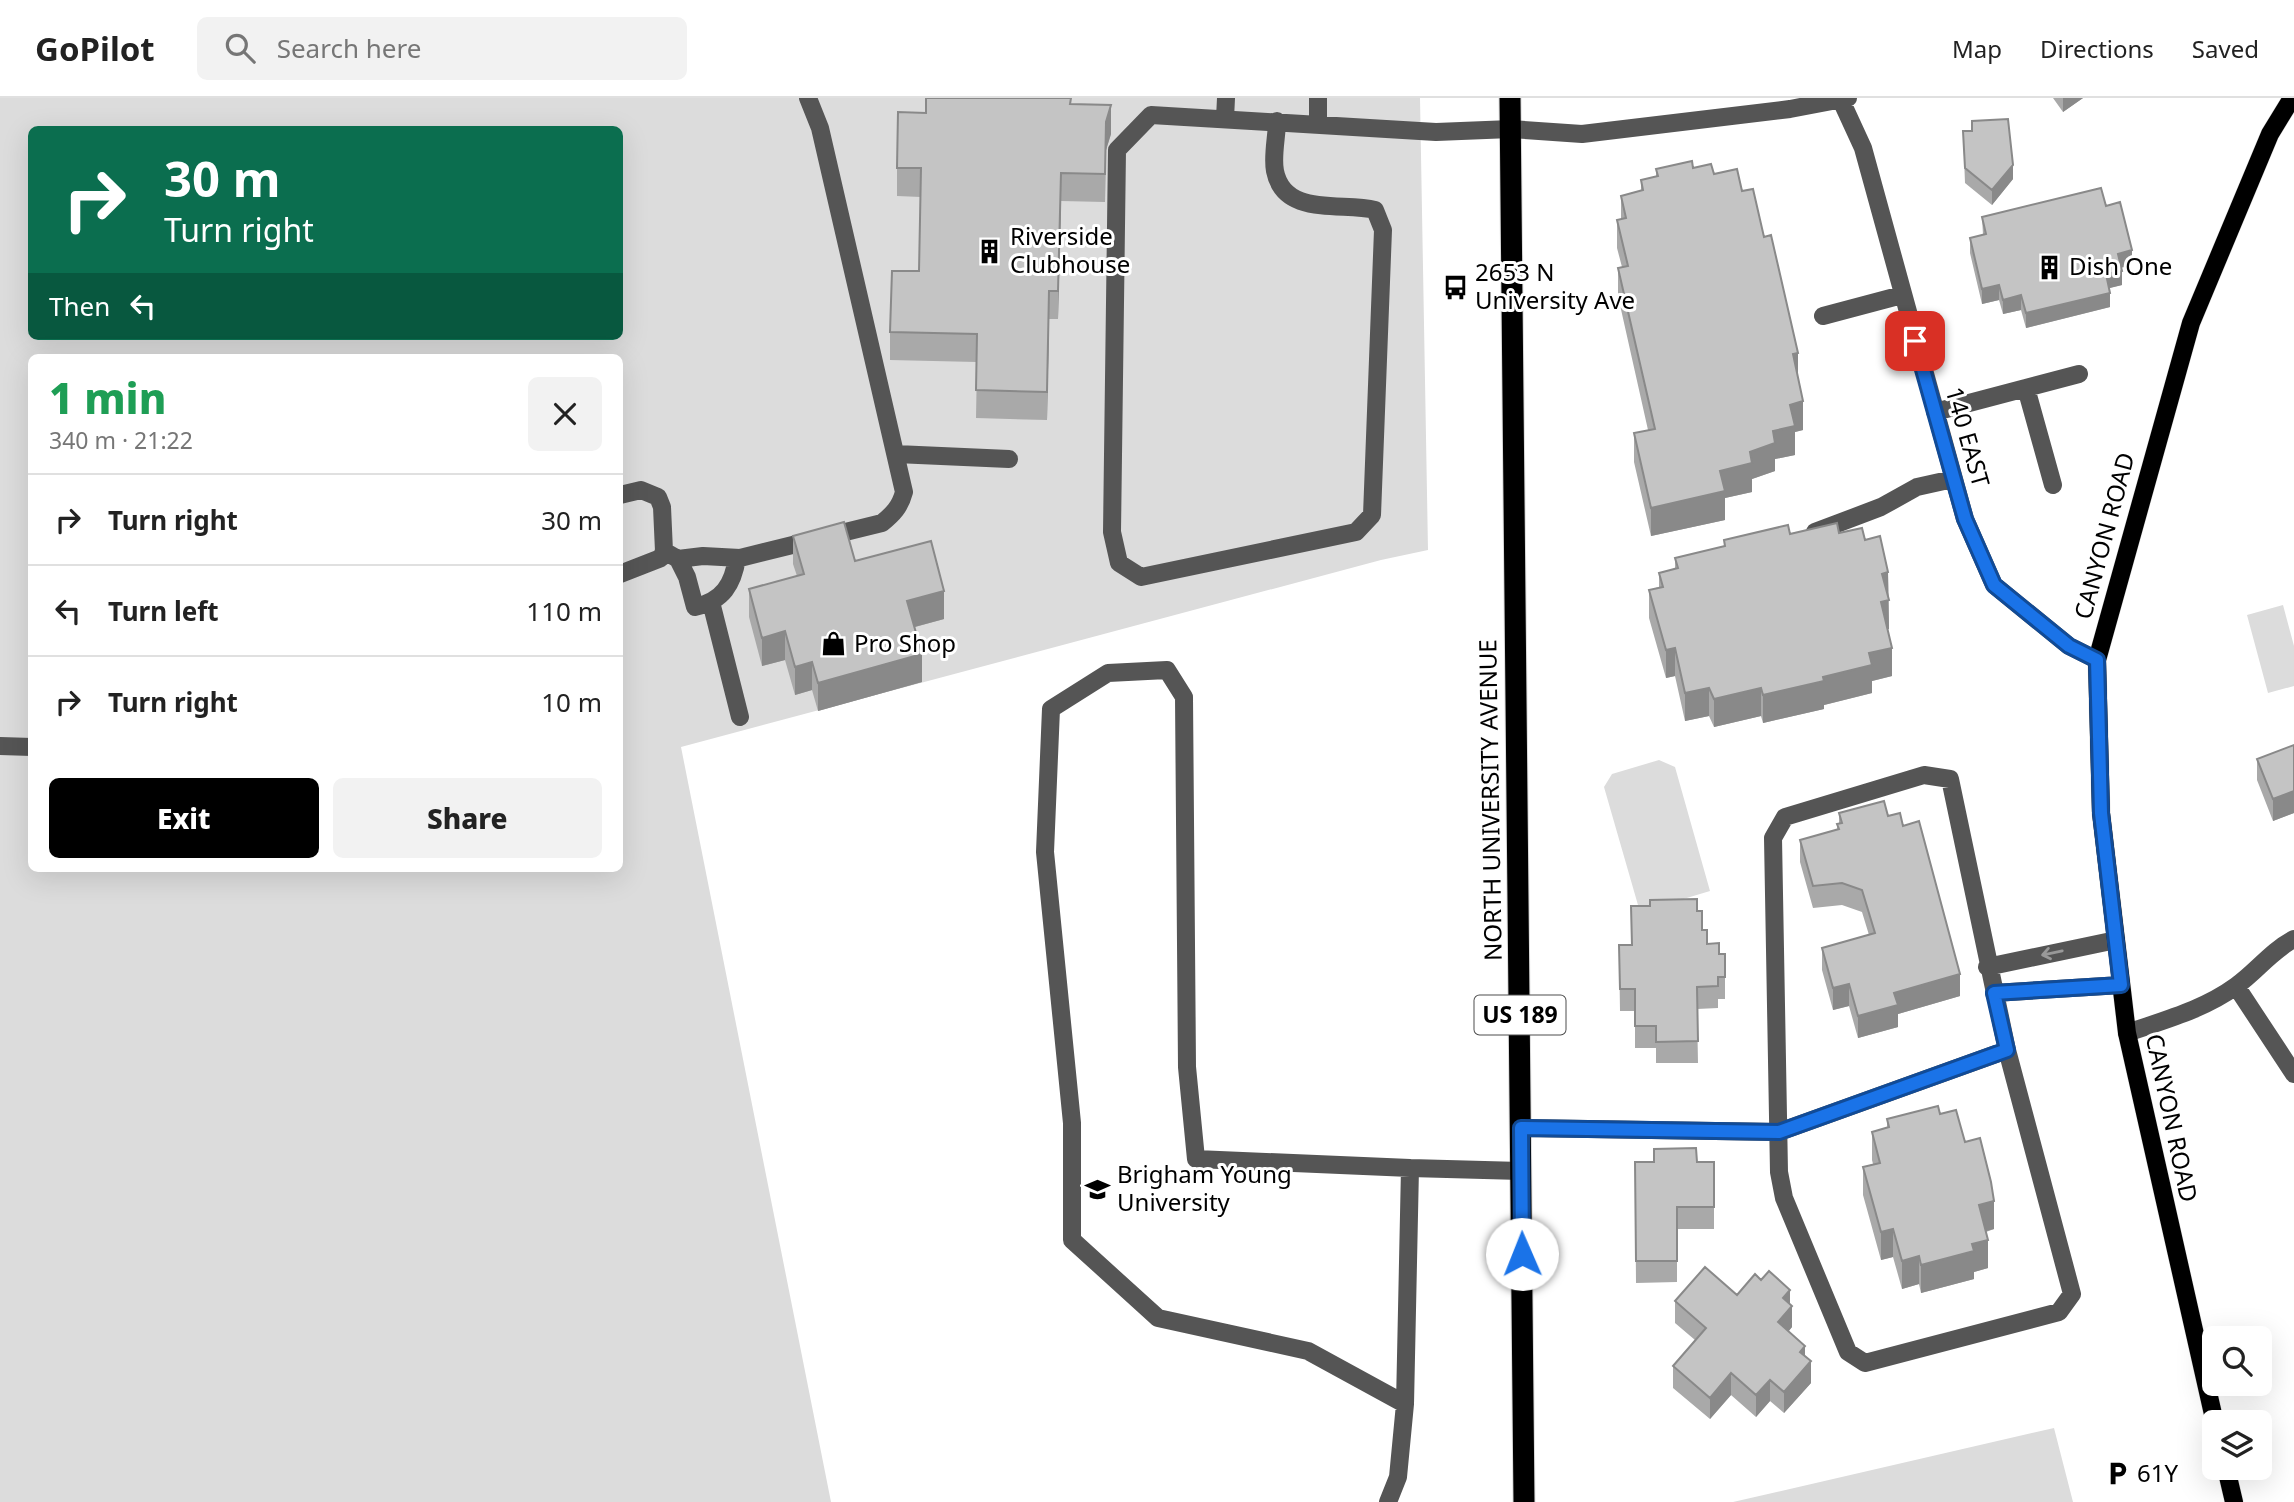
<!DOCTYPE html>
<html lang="en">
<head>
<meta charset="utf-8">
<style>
  body { margin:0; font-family:"Noto Sans",sans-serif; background:#f2f2f2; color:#222; height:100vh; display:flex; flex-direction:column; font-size:26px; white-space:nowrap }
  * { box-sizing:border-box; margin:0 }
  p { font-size:23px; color:#767676 }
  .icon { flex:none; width:38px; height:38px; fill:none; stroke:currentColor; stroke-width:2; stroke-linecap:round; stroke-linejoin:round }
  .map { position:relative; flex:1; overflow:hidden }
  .drawer { position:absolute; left:28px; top:256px; width:595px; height:518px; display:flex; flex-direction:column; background:#fff; border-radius:10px; box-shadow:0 7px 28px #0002 }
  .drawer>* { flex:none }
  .banner { position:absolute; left:28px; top:28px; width:595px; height:214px; border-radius:10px; box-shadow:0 7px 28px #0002; background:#0b6e4f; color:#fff; overflow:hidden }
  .buttons { position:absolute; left:2202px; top:1228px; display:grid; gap:14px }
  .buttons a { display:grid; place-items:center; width:70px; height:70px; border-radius:10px; background:#fff; box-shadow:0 7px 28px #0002; font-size:35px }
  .pin { position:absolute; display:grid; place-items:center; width:60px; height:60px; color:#fff; margin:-30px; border-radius:14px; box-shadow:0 4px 10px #0006 }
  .me { position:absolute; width:77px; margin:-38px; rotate:359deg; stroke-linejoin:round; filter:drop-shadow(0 0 5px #0008) }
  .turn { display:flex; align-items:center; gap:24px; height:147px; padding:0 21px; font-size:32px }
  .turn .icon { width:91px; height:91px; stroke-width:2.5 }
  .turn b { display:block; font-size:49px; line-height:60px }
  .then { display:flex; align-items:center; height:66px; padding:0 21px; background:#0003; gap:14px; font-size:26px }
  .round { display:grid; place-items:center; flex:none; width:74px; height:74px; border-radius:10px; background:#f2f2f2 }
  .head { display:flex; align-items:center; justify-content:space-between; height:119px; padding:0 21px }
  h1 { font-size:42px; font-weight:800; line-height:52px; color:#1e9e55 }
  .button { display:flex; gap:14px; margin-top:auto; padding:14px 21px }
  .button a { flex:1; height:80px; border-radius:10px; background:#000; color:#fff; font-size:28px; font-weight:800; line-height:80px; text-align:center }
  .button a+a { background:#f2f2f2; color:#222 }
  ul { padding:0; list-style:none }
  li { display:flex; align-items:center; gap:21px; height:91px; padding:0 21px; border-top:2px solid #e0e0e0 }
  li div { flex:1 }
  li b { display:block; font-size:26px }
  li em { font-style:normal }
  header { display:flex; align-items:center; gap:42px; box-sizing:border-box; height:98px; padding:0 35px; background:#fff; border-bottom:2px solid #e0e0e0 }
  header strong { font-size:33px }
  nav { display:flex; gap:38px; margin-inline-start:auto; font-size:24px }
  .search { width:490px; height:63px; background:#f2f2f2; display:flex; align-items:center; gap:18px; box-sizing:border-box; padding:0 24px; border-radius:10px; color:#767676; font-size:26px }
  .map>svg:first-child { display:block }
  .green { fill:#dcdcdc; fill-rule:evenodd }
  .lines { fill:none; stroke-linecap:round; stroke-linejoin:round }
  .major-casing { stroke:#dbdbdb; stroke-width:19 }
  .highway-casing { stroke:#dbdbdb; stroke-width:23 }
  .minor { stroke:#555; stroke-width:18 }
  .major { stroke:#000; stroke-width:18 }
  .highway { stroke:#000; stroke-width:21 }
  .wall { fill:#a9a9a9 }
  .shaded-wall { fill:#898989 }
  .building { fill:#c4c4c4; stroke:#898989; stroke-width:2 }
  .oneway { stroke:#999 }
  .route-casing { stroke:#114b97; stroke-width:18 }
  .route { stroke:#1a73e8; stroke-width:12 }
  .labels { text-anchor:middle; stroke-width:6; stroke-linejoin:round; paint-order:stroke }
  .shield { fill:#fff; stroke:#4c4c4c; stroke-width:2 }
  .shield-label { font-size:23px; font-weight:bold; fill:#000 }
  .poi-label { font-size:24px; fill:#000; stroke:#fff; text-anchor:start }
  .street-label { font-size:24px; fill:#000; stroke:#fff }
</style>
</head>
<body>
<header>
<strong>GoPilot</strong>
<div class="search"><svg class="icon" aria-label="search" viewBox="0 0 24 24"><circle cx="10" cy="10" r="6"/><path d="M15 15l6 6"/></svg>Search here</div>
<nav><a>Map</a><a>Directions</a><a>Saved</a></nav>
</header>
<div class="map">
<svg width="2294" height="1404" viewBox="0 0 2294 1404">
  <rect width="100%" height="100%" fill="#fff"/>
  <!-- green -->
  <path class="green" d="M 0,0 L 1420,0 L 1428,452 L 1381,462 L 681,649 L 831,1404 L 0,1404 ZM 32,32 L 620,32 L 620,238 L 32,238 ZM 32,259 L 620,259 L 620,770 L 32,770 Z
    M 2283,507 L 2294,548 L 2294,588 L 2268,595 L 2247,517 Z
    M 1659,662 L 1675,669 L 1710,793 L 1640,814 L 1604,689 L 1612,676 Z
    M 2054,1330 L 2073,1404 L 1733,1404 Z"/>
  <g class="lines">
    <defs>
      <path id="major" d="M 2215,1325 L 2127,935 L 2101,715 L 2097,562 L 2191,225 L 2270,36 L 2292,0
        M 2226,1370 L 2234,1404"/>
      <path id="highway" d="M 1510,0 L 1524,1404"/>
    </defs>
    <!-- major casing -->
    <use href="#major" class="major-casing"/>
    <!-- highway casing -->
    <use href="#highway" class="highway-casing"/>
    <!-- minor -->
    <path class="minor" d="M 1840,0 L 1863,50 L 1965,421 L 1994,487 L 2069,548 L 2097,562
      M 1225,21 L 1226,0
      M 1277,23 C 1277,38 1272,58 1275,73 C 1284,119 1342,104 1375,112 L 1383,132 L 1372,417 L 1356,434 L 1141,479 L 1119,465 L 1112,434 L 1117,52 L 1151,17 L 1436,34 L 1511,31 L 1582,36 L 1790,11 L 1848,0
      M 1318,25 L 1318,0
      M 1823,218 L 1902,197
      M 2026,290 L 2053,387
      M 1935,314 L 2079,276
      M 896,356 L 1009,361
      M 620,397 L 641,392 L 658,399 L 662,409 L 664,453 L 678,461 L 703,458 L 740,460 L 882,425 C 893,416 900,409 904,394 L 820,30 L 808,0
      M 1815,434 L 1881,409 L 1917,389 L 1953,381
      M 678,461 L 687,479 L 695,509 C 723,503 733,486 737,460
      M 620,476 L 661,460 L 664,453
      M 711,504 L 740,619
      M 0,648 L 32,649
      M 1924,677 L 1950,681 L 2007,952 L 2072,1196 L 2059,1214 L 1865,1265 L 1848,1254 L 1784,1100 L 1779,1074 L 1773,740 L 1785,719 Z
      M 1987,869 L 2116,842
      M 2236,888 L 2294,976
      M 1994,895 L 2121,887
      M 2127,935 C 2164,922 2203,912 2236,888 C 2256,874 2271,853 2294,841
      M 1521,1030 L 1779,1034 L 2007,952
      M 1410,1070 L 1521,1073
      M 1388,1404 L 1398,1379 L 1405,1306 L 1410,1070 L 1196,1061 L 1187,969 L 1184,599 L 1167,572 L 1108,575 L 1051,611 L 1045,754 L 1072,1025 L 1072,1142 L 1158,1220 L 1308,1253 L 1405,1306"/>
    <!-- major -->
    <use href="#major" class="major"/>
    <!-- highway -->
    <use href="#highway" class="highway"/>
  </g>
  <!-- wall -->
  <path class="wall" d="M 926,0 L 1071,0 L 1071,6 L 1111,36 L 1106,52 L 1105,104 L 1061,103 L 1058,221 L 1049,221 L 1047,322 L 976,320 L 977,264 L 890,262 L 890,234 L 919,173 L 921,99 L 897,98 L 897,70 L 926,15 Z
    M 2053,0 L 2083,0 L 2063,14 Z
    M 1963,33 L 2013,81 L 1992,107 L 1965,85 Z
    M 1693,70 L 1714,76 L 1742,93 L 1798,280 L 1803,332 L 1795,334 L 1795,357 L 1775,361 L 1775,373 L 1752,381 L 1752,394 L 1725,400 L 1725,422 L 1651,438 L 1634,364 L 1634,335 L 1648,332 L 1618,198 L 1618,170 L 1622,169 L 1617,150 L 1617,122 L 1621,121 L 1621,98 L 1641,93 L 1641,82 L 1656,78 L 1656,71 Z
    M 2106,108 L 2132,167 L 2121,170 L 2122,187 L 2109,190 L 2110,209 L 2026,230 L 2021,212 L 2003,216 L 1999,202 L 1982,206 L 1970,155 L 1970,140 L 1983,137 L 1982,119 Z
    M 1839,435 L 1865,442 L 1888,474 L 1889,531 L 1887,531 L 1892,578 L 1872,583 L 1872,595 L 1824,607 L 1824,611 L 1763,625 L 1761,618 L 1714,629 L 1709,618 L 1685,623 L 1675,578 L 1666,580 L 1649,520 L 1649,492 L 1659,489 L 1659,475 L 1675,471 L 1675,460 L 1724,448 L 1724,442 L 1790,436 Z
    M 793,438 L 855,463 L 944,521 L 915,529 L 922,584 L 818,613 L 812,592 L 795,597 L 785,562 L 762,568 L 749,519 L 749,491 L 797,478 L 793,466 Z
    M 2294,647 L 2294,715 L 2273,723 L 2257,682 L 2257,661 Z
    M 1839,715 L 1888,718 L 1903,728 L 1960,898 L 1898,916 L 1898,929 L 1858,940 L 1849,908 L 1833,912 L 1822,872 L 1822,850 L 1869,837 L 1862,814 L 1842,807 L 1813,810 L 1800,764 L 1800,742 L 1837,732 L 1837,726 L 1839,726 Z
    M 1697,813 L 1702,832 L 1707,846 L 1719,856 L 1725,879 L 1725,901 L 1718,901 L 1718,910 L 1697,911 L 1698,965 L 1656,965 L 1656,950 L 1635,950 L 1635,913 L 1620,913 L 1619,847 L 1631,847 Z
    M 1940,1016 L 1965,1044 L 1994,1131 L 1986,1134 L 1988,1170 L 1974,1174 L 1974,1181 L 1921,1195 L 1919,1186 L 1902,1191 L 1893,1159 L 1881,1162 L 1863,1097 L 1863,1069 L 1873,1066 L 1872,1062 L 1872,1034 L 1887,1030 L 1887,1021 Z
    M 1635,1064 L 1714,1064 L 1714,1131 L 1677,1131 L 1677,1184 L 1636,1185 Z
    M 1737,1197 L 1790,1206 L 1792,1229 L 1788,1234 L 1805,1258 L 1811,1285 L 1784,1315 L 1770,1303 L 1756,1319 L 1731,1297 L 1710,1321 L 1673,1290 L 1673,1268 L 1695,1242 L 1675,1225 L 1675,1203 Z"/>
  <!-- shaded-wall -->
  <path class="shaded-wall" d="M 2063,0 L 2083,0 L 2063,14 Z
    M 1111,7 L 1111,36 L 1106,52 L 1105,104 L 1106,24 Z
    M 2013,67 L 2013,81 L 1992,107 L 1992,92 Z
    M 1061,75 L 1061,103 L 1058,221 L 1058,193 Z
    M 2132,152 L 2132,167 L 2118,170 L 2118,156 Z
    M 2122,173 L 2122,187 L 2106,191 L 2106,176 Z
    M 1999,187 L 1999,202 L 1982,206 L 1982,191 Z
    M 1049,193 L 1049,221 L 1047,322 L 1047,294 Z
    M 2110,195 L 2110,209 L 2026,230 L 2026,215 Z
    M 2021,197 L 2021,212 L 2003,216 L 2003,202 Z
    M 1798,255 L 1798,283 L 1793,256 Z
    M 1803,303 L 1803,332 L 1795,334 L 1795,357 L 1775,361 L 1775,373 L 1752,381 L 1752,394 L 1725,400 L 1725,422 L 1651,438 L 1651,410 L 1720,373 L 1750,354 L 1773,333 L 1790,307 Z
    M 1888,474 L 1889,531 L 1881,533 L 1882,476 Z
    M 944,493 L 944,521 L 907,531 L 907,503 Z
    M 785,533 L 785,562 L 762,568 L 762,540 Z
    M 1675,550 L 1675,578 L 1666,580 L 1666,552 Z
    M 1892,550 L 1892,578 L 1872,583 L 1872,595 L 1824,607 L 1824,611 L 1763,625 L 1763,597 L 1823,579 L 1869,555 Z
    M 922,556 L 922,584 L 818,613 L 818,585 Z
    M 812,564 L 812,592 L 795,597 L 795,569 Z
    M 1709,590 L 1709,618 L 1685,623 L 1685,595 Z
    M 1761,590 L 1761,618 L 1714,629 L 1714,601 Z
    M 2294,693 L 2294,715 L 2273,723 L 2273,701 Z
    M 1960,876 L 1960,898 L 1898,916 L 1898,929 L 1858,940 L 1858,918 L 1894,895 Z
    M 1849,886 L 1849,908 L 1833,912 L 1833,890 Z
    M 1994,1103 L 1994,1131 L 1979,1135 L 1979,1107 Z
    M 1893,1131 L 1893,1159 L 1881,1162 L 1881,1134 Z
    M 1988,1142 L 1988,1170 L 1974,1174 L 1974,1181 L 1921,1195 L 1921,1167 L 1972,1146 Z
    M 1919,1158 L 1919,1186 L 1902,1191 L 1902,1163 Z
    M 1790,1192 L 1790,1210 L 1792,1208 L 1792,1229 L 1778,1246 L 1778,1224 L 1783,1200 Z
    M 1805,1248 L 1805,1269 L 1811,1263 L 1811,1285 L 1784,1315 L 1784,1294 L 1800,1254 Z
    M 1731,1275 L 1731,1297 L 1710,1321 L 1710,1300 Z
    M 1770,1282 L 1770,1303 L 1756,1319 L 1756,1297 Z"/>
  <!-- building -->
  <path class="building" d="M 926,0 L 1071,0 L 1070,6 L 1111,7 L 1106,24 L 1105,76 L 1061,75 L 1058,193 L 1049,193 L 1047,294 L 976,292 L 977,236 L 890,234 L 892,173 L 919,173 L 921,70 L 897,70 L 898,14 L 926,15 Z
    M 2008,21 L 2013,67 L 1992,92 L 1965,70 L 1963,33 L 1972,33 L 1972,23 Z
    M 1692,63 L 1693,70 L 1711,66 L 1714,76 L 1737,71 L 1742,93 L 1753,91 L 1764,139 L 1771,137 L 1798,255 L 1793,256 L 1803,303 L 1790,307 L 1795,328 L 1773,333 L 1775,345 L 1750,354 L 1752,365 L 1720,373 L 1725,393 L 1651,410 L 1634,335 L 1655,331 L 1618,170 L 1628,168 L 1617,122 L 1626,120 L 1621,98 L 1643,92 L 1641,82 L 1658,78 L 1656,71 Z
    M 2101,90 L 2106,108 L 2120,104 L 2132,152 L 2118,156 L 2122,173 L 2106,176 L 2110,195 L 2026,215 L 2021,197 L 2003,202 L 1999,187 L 1982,191 L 1970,140 L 1986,136 L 1982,119 Z
    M 844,424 L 855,463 L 931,443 L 944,493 L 907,503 L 922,556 L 818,585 L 812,564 L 795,569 L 785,533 L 762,540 L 749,491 L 804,476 L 793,438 Z
    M 1837,425 L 1839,435 L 1862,430 L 1865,442 L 1880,438 L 1888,474 L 1882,476 L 1889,502 L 1881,504 L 1892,550 L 1869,555 L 1872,567 L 1823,579 L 1824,583 L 1763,597 L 1761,590 L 1714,601 L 1709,590 L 1685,595 L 1675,550 L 1666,552 L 1649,492 L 1663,489 L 1659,475 L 1678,470 L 1675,460 L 1725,448 L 1724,442 L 1788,427 L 1790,436 Z
    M 2294,647 L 2294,693 L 2273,701 L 2257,661 Z
    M 1884,703 L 1888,718 L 1900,715 L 1903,728 L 1919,723 L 1960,876 L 1894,895 L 1898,907 L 1858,918 L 1849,886 L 1833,890 L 1822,850 L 1875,835 L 1862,792 L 1842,785 L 1813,788 L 1800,742 L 1839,731 L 1837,726 L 1842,725 L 1839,715 Z
    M 1697,801 L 1697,813 L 1702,813 L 1702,832 L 1707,832 L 1707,846 L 1719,845 L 1719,856 L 1725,856 L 1725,879 L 1718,879 L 1718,888 L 1697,889 L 1698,943 L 1656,944 L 1656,928 L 1635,928 L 1635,891 L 1620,891 L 1619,847 L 1632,847 L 1631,808 L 1650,808 L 1650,802 Z
    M 1938,1008 L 1940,1016 L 1956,1012 L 1965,1044 L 1980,1040 L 1991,1084 L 1994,1103 L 1979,1107 L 1988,1142 L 1972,1146 L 1974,1153 L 1921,1167 L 1919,1158 L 1902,1163 L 1893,1131 L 1881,1134 L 1863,1069 L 1880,1065 L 1872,1034 L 1889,1029 L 1887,1021 Z
    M 1696,1050 L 1697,1064 L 1714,1064 L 1714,1109 L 1677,1109 L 1677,1163 L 1636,1163 L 1635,1064 L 1654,1064 L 1654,1051 Z
    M 1705,1169 L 1737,1197 L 1755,1176 L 1761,1182 L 1769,1173 L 1790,1192 L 1783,1200 L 1792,1208 L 1778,1224 L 1805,1248 L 1800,1254 L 1811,1263 L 1784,1294 L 1770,1282 L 1756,1297 L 1731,1275 L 1710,1300 L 1673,1268 L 1706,1230 L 1675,1203 Z"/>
  <!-- one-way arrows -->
  <defs><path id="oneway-shaft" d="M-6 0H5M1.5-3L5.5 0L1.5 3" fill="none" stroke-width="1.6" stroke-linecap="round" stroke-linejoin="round" transform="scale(1.75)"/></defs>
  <use class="oneway" href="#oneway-shaft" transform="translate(2052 855) rotate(168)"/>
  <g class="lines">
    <defs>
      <path id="route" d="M 1522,1156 L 1521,1030 L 1779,1034 L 2007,952 L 1994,895 L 2121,887 L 2101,715 L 2097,562 L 2069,548 L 1994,487 L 1965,421 L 1915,243"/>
    </defs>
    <!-- route casing -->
    <use href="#route" class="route-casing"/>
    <!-- route -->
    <use href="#route" class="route"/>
  </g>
  <!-- icons -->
  <defs>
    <symbol id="building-bare" viewBox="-9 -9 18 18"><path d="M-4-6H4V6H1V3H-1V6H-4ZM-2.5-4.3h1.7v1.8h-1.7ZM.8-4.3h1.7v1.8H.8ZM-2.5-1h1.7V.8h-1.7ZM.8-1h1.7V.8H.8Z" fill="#000" stroke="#fff" stroke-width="2.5" paint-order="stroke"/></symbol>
    <symbol id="bus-bare" viewBox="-9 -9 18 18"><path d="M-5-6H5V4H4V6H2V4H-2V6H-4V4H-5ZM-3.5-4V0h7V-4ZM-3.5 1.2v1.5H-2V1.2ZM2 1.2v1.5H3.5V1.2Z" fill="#000" stroke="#fff" stroke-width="2.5" paint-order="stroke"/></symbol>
    <symbol id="shop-bare" viewBox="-9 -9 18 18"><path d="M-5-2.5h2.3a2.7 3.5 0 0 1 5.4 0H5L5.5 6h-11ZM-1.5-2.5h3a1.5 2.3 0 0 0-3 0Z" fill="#000" stroke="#fff" stroke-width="2.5" paint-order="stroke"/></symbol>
    <symbol id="university-bare" viewBox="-9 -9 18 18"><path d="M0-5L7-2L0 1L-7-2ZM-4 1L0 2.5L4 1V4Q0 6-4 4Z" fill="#000" stroke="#fff" stroke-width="2.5" paint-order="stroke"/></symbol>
    <symbol id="parking-bare" viewBox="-9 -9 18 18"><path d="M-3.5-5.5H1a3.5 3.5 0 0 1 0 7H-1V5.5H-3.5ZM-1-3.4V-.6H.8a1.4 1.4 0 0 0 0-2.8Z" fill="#000" stroke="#fff" stroke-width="2.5" paint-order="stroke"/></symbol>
  </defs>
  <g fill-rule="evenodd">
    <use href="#building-bare" x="972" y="136" width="35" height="35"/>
    <use href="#building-bare" x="2032" y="152" width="35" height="35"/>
    <use href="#bus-bare" x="1438" y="172" width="35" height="35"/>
    <use href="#shop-bare" x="816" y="528" width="35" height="35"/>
    <use href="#university-bare" x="1080" y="1074" width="35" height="35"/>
    <use href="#parking-bare" x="2100" y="1358" width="35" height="35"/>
  </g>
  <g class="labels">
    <!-- shield labels -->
    <rect class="shield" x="1474.5" y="897.5" width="91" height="39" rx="5"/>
    <g class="shield-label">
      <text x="1520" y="925">US 189</text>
    </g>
    <!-- poi labels -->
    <g class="poi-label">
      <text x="1010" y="147">Riverside<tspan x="1010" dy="28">Clubhouse</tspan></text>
      <text x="2069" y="177">Dish One</text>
      <text x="1475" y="183">2653 N<tspan x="1475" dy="28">University Ave</tspan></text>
      <text x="854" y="554">Pro Shop</text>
      <text x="1117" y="1085">Brigham Young<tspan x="1117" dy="28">University</tspan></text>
      <text x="2137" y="1384">61Y</text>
    </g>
    <!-- street labels -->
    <g class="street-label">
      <text transform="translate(1967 339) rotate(74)" y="8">140 EAST</text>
      <text transform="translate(2105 438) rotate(-75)" y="8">CANYON ROAD</text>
      <text transform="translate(1491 702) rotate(-91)" y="8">NORTH UNIVERSITY AVENUE</text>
      <text transform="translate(2171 1020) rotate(78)" y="8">CANYON ROAD</text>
    </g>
  </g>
</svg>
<div class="buttons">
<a><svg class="icon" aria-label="search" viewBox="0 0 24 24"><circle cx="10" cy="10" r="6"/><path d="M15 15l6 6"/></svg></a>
<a><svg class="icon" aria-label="layers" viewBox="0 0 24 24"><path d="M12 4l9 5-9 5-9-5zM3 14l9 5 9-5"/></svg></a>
</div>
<div class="pin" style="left:1915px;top:243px;background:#d93025"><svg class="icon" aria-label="arrive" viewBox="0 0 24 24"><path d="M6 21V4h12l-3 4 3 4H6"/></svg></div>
<svg class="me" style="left:1522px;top:1156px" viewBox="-20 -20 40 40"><circle r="19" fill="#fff"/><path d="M0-13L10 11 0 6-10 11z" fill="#1a73e8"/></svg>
<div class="banner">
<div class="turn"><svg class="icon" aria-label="right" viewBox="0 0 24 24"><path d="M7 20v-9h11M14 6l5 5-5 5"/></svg><div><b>30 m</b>Turn right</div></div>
<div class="then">Then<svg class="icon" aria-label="left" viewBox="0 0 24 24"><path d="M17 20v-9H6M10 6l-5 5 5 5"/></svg></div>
</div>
<section class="drawer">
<div class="head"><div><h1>1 min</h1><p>340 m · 21:22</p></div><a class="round"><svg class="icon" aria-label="close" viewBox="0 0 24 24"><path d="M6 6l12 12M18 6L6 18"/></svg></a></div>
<ul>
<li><svg class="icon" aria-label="right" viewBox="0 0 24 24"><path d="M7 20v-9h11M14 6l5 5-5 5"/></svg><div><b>Turn right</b></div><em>30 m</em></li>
<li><svg class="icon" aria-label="left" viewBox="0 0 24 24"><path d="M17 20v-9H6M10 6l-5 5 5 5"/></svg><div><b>Turn left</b></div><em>110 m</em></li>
<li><svg class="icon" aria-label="right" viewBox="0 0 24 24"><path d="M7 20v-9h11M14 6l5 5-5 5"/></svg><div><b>Turn right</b></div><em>10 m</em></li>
</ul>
<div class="button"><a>Exit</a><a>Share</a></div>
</section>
</div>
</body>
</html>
